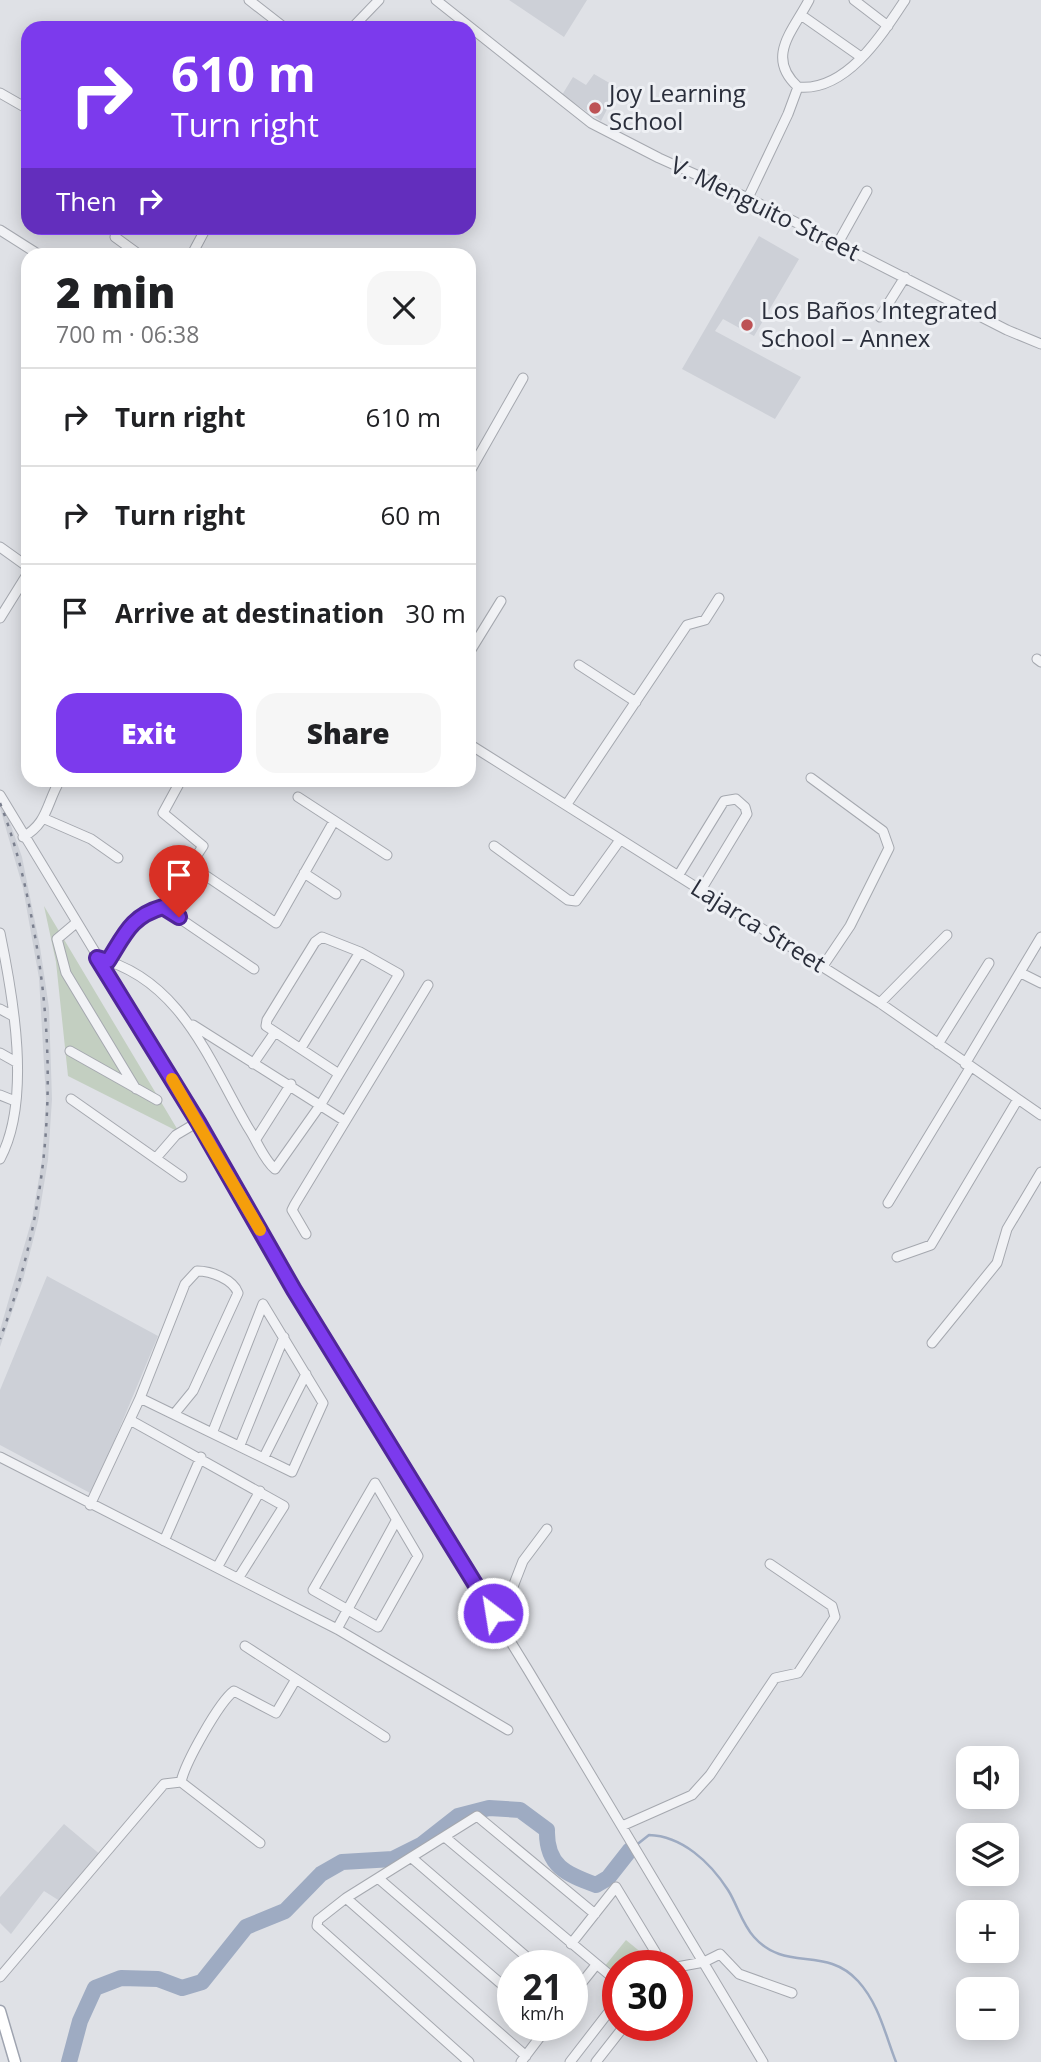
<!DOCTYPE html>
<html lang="en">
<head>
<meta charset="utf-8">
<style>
  body { margin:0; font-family:"Open Sans",sans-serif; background:#f6f6f6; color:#202124; height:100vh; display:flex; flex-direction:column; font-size:26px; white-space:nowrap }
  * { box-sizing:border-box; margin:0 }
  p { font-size:23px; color:#757577 }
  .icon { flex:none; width:38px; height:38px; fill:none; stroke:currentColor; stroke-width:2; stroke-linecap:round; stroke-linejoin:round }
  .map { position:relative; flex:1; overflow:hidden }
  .panel { position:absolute; left:21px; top:248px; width:455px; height:539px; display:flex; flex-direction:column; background:#fff; border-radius:21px; box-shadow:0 4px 18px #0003 }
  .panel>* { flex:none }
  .top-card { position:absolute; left:21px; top:21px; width:455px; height:214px; border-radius:21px; box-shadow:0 4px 18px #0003; background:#7c3aed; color:#fff; overflow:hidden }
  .fabs { position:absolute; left:956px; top:1746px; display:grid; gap:14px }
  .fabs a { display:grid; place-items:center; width:63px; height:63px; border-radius:14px; background:#fff; box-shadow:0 4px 18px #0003; font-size:35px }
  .speed { position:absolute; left:497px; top:1950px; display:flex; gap:14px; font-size:35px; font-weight:700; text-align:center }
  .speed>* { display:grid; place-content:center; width:91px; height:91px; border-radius:50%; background:#fff; box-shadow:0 4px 18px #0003; line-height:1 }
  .speed small { font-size:18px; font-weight:400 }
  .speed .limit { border:10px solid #d22; background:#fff; color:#111 }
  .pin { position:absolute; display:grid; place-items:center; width:60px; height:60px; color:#fff; margin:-72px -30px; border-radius:50% 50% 50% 0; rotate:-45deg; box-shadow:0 0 7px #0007 }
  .pin .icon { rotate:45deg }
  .me { position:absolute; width:77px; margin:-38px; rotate:329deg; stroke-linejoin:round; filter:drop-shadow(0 0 5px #0008) }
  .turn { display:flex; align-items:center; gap:24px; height:147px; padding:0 35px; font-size:32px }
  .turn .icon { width:91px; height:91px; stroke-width:2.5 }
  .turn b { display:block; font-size:49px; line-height:60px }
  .then { display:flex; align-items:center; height:66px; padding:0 35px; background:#0003; gap:14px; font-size:26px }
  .round { display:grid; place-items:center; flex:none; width:74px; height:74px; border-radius:21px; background:#f6f6f6 }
  .overview { display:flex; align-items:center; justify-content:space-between; height:119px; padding:0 35px }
  h1 { font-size:42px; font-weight:800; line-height:52px }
  .cta { display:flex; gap:14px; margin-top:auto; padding:14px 35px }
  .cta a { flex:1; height:80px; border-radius:21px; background:#7c3aed; color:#fff; font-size:28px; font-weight:800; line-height:80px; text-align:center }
  .cta a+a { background:#f6f6f6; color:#202124 }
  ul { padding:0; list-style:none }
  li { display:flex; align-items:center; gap:21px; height:98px; padding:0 35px; border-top:2px solid #e0e0e0 }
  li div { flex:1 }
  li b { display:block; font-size:26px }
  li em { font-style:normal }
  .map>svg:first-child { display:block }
  .built { fill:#cdd0d7 }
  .green { fill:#c3cfc1 }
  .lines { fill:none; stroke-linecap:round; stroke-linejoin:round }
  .stream { stroke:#9eabc2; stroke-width:2.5 }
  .river { stroke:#9eabc2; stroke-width:16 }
  .minor-casing { stroke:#a5a8af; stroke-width:11 }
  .major-casing { stroke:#9fa4b0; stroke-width:13 }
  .minor { stroke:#f1f2f5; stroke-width:9 }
  .major { stroke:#fff; stroke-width:10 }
  .rail { stroke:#7a7f8e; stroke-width:2.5; stroke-dasharray:3.5 7; stroke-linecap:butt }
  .route-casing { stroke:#51269a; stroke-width:18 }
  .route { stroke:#7c3aed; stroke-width:12 }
  .slow { stroke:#f59e0b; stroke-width:12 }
  .poi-dot { fill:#bd5255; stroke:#eef0f4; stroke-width:2.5 }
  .labels { text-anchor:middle; stroke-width:6; stroke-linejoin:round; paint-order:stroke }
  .poi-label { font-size:24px; fill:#2a2e3b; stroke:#eef0f4; text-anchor:start }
  .street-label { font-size:24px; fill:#2a2e3b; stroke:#eef0f4 }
</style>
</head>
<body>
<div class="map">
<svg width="1041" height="2062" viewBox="0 0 1041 2062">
  <rect width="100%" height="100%" fill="#dfe1e6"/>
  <!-- built -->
  <path class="built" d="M 509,0 L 587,0 L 564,37 Z
    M 594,74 L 618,88 L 601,121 L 562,95 L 573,77 L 586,85 Z
    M 759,236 L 799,259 L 754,336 L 723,319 L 715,331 L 801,377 L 775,419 L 682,369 Z
    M 0,794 L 22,857 L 40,947 L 49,1008 L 52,1099 L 48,1160 L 38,1221 L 23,1280 L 0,1347 L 0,1330 L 32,1219 L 42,1160 L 46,1099 L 39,978 L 23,888 L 0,808 Z
    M 47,1276 L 158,1336 L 92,1494 L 0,1445 L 0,1390 Z
    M 64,1824 L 102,1856 L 63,1903 L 44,1891 L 11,1934 L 0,1923 L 0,1897 Z"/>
  <!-- green -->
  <path class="green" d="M 44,906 L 179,1132 L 68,1076 L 56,962 Z
    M 626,1940 L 643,1954 L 633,1965 L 618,1965 L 618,1978 L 604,1967 Z"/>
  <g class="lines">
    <!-- stream -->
    <path class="stream" d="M 630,1850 L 649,1835 C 682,1836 710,1862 728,1890 C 737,1904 742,1924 754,1937 C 786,1973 825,1945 858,1981 C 879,2004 885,2034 896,2062"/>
    <!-- river -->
    <path class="river" d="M 69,2062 L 80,2021 L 95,1988 L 121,1978 L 158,1979 L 182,1988 L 202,1982 L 246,1927 L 285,1911 L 321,1874 L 342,1862 L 393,1859 L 421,1845 L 458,1816 L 489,1808 L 520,1810 L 547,1830 C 546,1866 566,1874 596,1885 L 608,1878 L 630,1850"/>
    <defs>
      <path id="minor" d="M 249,0 L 285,28
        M 436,0 L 591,123 L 659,158 L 748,198 L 1007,330 L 1041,344
        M 854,0 L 888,26
        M 801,15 L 861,57
        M 352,28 L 379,0
        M 798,87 C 765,57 793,31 809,0
        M 0,93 L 28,109
        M 748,198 L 788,114 L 798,87 C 846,92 882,35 905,0
        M 0,230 L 41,256
        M 115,237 L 141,256
        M 838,243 L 867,191
        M 191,256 L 206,228
        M 880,317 L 905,277
        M 469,473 L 523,378
        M 0,547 L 28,567
        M 0,618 L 28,573
        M 469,653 L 501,601
        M 1037,659 L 1041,662
        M 579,665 L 636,702
        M 469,744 L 880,1003 L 1041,1115
        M 811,778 L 883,831 L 889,848 L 850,926 L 823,966
        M 0,795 L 198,1122 L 294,1290 L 528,1670 L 763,2062
        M 298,797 L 387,855
        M 567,804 L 687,625 L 705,620 L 719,598
        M 45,819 L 91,839 L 118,858
        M 23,837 C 48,823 46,804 60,780
        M 494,846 L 568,900 L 576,901 L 620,840
        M 190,865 L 276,923 L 334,821
        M 304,873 L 336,894
        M 678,876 L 724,801 L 736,799 L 745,807 L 747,814 L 701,890
        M 163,907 L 254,969
        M 76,923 L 57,939 L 66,973 L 136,1089
        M 0,933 C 13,996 32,1100 0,1159
        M 97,958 C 181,978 210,1063 249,1129 C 257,1141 264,1160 275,1169 L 321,1104 L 399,974 L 360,952 L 322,937 L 315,942 L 267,1020 L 266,1026 L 339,1074
        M 108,961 L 136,918 L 163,907 L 203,846 L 163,813 L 181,780
        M 1021,973 L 1041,983
        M 880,1003 L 947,935
        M 0,1009 L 13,1016
        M 193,1025 L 345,1121
        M 938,1044 L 989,963
        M 301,1048 L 360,952
        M 70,1051 L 157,1100
        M 0,1053 L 16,1062
        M 253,1064 L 275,1032
        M 965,1064 L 1041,937
        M 0,1095 L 15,1101
        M 71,1099 L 182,1177
        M 256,1139 L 291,1084
        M 156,1158 L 176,1135 L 198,1122
        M 888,1203 L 970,1068
        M 306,1234 L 292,1210 L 295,1204 L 428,985
        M 897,1257 L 931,1245 L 1018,1099
        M 932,1343 L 997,1263 L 1007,1229 L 1041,1172
        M 140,1398 L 292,1472 L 323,1403 L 263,1304
        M 130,1420 L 284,1506 L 239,1577
        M 213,1431 L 263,1304
        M 240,1445 L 284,1337
        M 0,1457 L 337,1629 L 508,1730
        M 264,1457 L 306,1374
        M 375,1483 L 418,1556 L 378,1627 L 313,1590 Z
        M 90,1505 L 140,1398 L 185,1284 L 197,1271 C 211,1271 233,1279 238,1293 L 193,1391 L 175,1413
        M 164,1541 L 201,1457
        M 218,1566 L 260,1491
        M 493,1613 L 507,1602 L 523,1561 L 547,1529
        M 337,1629 L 396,1521
        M 245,1646 L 296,1679
        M 181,1782 L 260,1843
        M 622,1826 L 692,1795 L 710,1775 L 775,1678 L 798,1673 L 835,1617 L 832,1606 L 770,1564
        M 446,1838 L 618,1982
        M 412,1858 L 536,1965
        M 378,1878 L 513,1994
        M 346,1898 L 526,2056
        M 571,1944 L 616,1887 L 656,1953 L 646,1965
        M 677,1967 L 704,1962 L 720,1954 L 739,1974 L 792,1993
        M 0,1977 L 164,1784 L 181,1782 C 185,1763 219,1702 234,1691 L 276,1713 L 296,1679 L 385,1737
        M 572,1995 L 596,1965
        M 469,2062 L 317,1926 L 318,1920 L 346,1898 L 477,1816 L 595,1914
        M 521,2062 L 549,2025
        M 570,2062 L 618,2000
        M 596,2062 L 625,2025"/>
      <path id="major" d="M 0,2011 L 15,2062"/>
    </defs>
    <!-- minor casing -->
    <use href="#minor" class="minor-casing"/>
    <!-- major casing -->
    <use href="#major" class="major-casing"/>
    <!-- minor -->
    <use href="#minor" class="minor"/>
    <!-- major -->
    <use href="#major" class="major"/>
    <!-- rail -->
    <path class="rail" d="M 0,803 C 17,846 27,891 35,936 C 59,1073 50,1208 0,1339"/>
  </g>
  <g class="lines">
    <defs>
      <path id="route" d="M 179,917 L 163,907 C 131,916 125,934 108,961 L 97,958 L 198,1122 L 294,1290 L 493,1613"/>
    </defs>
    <!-- route casing -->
    <use href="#route" class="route-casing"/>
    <!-- route -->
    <use href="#route" class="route"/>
    <!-- slow -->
    <path class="slow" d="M 172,1079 L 260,1230"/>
  </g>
  <!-- markers -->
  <g class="poi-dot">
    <circle cx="595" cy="108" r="7"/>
    <circle cx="747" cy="325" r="7"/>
  </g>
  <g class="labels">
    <!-- poi labels -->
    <g class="poi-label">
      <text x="609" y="102">Joy Learning<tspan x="609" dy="28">School</tspan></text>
      <text x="761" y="319">Los Baños Integrated<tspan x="761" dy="28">School – Annex</tspan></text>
    </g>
    <!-- street labels -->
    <g class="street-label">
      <text transform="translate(765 209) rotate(26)" y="8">V. Menguito Street</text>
      <text transform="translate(758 926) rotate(32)" y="8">Lajarca Street</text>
    </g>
  </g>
</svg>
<div class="fabs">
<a><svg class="icon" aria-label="sound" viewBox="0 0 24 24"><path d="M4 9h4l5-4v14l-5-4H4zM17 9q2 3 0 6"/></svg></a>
<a><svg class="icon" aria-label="layers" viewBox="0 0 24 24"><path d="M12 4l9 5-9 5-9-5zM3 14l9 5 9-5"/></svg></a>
<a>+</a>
<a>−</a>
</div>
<div class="speed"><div>21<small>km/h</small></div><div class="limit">30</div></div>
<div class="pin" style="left:179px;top:917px;background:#d93025"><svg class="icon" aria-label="arrive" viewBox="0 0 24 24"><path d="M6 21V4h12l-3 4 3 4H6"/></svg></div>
<svg class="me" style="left:493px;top:1613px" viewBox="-20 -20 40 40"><circle r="17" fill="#7c3aed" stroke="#fff" stroke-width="3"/><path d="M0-11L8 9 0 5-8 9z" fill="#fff"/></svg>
<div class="top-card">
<div class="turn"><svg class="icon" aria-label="right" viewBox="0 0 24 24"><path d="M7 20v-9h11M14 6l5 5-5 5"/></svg><div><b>610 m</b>Turn right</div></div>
<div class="then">Then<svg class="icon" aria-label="right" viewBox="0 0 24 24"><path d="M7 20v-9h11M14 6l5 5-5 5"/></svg></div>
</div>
<section class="panel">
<div class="overview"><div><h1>2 min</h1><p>700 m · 06:38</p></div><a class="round"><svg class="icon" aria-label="close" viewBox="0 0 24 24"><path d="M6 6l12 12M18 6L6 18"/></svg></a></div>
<ul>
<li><svg class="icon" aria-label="right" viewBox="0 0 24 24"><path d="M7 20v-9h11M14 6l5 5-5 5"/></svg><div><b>Turn right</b></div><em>610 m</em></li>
<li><svg class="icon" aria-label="right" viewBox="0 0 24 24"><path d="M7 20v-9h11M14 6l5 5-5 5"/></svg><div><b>Turn right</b></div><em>60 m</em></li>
<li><svg class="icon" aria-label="arrive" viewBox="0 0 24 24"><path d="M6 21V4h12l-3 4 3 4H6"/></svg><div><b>Arrive at destination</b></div><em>30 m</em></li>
</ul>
<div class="cta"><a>Exit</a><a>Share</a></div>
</section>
</div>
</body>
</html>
